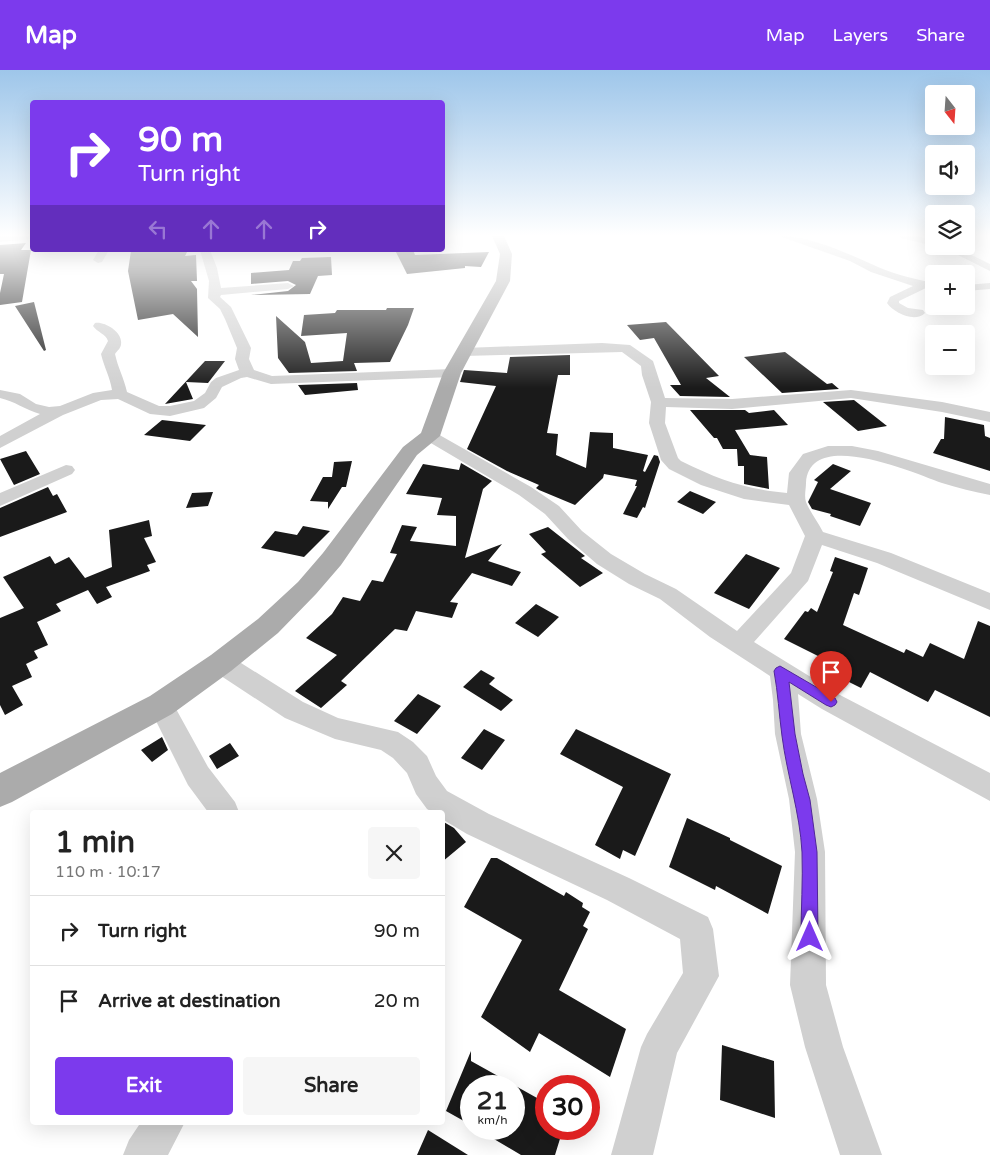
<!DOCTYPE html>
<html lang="en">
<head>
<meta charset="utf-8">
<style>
  body { margin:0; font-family:"Varela Round",sans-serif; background:#f6f6f6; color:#222; height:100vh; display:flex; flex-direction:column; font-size:19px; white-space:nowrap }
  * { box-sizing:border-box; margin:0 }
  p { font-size:16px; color:#767676 }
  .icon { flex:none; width:28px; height:28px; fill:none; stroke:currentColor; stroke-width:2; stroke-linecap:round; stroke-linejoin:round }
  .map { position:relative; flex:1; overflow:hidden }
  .drawer { position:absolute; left:30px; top:740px; width:415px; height:315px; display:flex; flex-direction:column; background:#fff; border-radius:5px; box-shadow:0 5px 20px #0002 }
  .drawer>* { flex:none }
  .banner { position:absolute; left:30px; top:30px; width:415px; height:152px; border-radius:5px; box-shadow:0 5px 20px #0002; background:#7c3aed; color:#fff; overflow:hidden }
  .needle { width:32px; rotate:163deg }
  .buttons { position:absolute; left:925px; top:15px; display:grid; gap:10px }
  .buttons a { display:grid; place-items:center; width:50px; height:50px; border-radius:5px; background:#fff; box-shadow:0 5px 20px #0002; font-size:25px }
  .speed { position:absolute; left:460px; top:1005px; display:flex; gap:10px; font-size:25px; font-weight:700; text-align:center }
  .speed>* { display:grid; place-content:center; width:65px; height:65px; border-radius:50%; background:#fff; box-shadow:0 5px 20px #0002; line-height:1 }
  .speed small { font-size:12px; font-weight:400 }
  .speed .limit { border:8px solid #d22; background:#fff; color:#111 }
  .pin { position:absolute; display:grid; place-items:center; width:42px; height:42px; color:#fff; margin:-51px -21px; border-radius:50% 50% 50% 0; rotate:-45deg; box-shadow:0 0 5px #0007 }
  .pin .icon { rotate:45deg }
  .me { position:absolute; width:55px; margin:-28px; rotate:0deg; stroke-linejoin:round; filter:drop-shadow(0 0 4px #0008) }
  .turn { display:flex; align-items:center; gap:18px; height:105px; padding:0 25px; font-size:22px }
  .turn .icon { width:65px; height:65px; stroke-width:2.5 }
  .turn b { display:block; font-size:35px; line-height:42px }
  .lanes { display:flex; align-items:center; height:48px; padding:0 25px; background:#0003; justify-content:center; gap:25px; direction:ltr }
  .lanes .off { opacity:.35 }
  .round { display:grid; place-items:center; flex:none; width:52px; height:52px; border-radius:5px; background:#f6f6f6 }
  .overview { display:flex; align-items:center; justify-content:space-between; height:85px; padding:0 25px }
  h1 { font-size:30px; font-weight:700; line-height:38px }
  .cta { display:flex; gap:10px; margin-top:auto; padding:10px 25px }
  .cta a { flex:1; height:58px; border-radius:5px; background:#7c3aed; color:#fff; font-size:20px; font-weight:700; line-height:58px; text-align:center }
  .cta a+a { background:#f6f6f6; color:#222 }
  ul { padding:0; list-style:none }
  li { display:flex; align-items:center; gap:15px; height:70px; padding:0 25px; border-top:1px solid #e0e0e0 }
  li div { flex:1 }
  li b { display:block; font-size:19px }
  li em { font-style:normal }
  header { display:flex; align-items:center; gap:30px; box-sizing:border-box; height:70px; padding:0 25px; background:#7c3aed; color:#fff }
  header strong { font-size:24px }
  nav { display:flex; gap:28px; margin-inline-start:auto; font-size:18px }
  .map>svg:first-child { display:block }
  .building { fill:#1a1a1a }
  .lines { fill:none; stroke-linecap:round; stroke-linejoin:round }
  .minor { fill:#d0d0d0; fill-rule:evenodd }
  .major { fill:#ababab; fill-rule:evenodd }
  .route { fill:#7c3aed; stroke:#51269a }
</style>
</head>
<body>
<header>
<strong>Map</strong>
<nav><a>Map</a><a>Layers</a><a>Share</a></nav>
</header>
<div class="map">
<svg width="990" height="1085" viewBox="0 0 990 1085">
  <rect width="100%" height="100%" fill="#fff"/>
  <!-- building -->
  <path class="building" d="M 26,173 L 21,180 L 31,180 L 22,232 L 0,235 L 0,223 L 4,204 L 0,204 L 0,175 Z
    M 188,180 L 185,186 L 196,185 L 197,211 L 191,211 L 197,219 L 198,267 L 173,244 L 138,250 L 128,201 L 131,181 Z
    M 395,180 L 413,180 L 415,185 L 489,182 L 481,197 L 465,196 L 465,198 L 407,204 Z
    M 331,187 L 332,205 L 318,206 L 310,224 L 251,225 L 288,221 L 296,215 L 288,211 L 251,214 L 251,203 L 289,200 L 293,191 L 300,191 L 302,188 Z
    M 34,232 L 46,280 L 44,281 L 15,236 Z
    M 387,238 L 414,238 L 408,255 L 390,292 L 354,293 L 357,301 L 289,303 L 278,288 L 276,246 L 305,272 L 311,293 L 343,291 L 347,263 L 301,266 L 304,245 L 335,243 L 337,240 L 386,240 Z
    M 666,252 L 719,306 L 706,308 L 730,327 L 680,326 L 670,315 L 681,315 L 654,268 L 640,270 L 627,255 Z
    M 785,282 L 827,314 L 832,313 L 839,319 L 782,323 L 744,287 Z
    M 570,285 L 570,305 L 558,305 L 547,363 L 558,364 L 556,385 L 586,398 L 590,362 L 613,363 L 613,378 L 648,385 L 643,401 L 645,402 L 654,385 L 658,386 L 660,392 L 645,438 L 643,437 L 637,448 L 623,444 L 637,416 L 635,416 L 637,410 L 604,404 L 603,408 L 575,435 L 539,420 L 536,418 L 539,415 L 507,401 L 467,379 L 496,316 L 460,312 L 464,300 L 507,303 L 510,287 Z
    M 205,291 L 225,291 L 208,313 L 186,312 L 193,329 L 165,334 Z
    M 357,313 L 358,320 L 305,325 L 298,315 Z
    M 854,330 L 887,356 L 858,361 L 823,332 Z
    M 690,340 L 745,340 L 749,343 L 774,340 L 788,355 L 735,360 L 750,385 L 767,387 L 769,419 L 744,414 L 744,396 L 738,396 L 737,379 L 723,379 L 717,368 L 714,368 Z
    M 945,347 L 984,355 L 985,366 L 990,368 L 990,401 L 933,383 L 941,369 L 944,369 Z
    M 162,350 L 206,355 L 190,371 L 144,365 Z
    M 26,381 L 40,404 L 14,415 L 0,389 Z
    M 352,391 L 346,417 L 342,417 L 328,439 L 328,432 L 310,431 L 323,407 L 332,407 L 334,392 Z
    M 461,393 L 492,411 L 483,419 L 465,488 L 502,474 L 488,491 L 521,502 L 512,516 L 472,503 L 450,532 L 458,533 L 452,548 L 416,541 L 407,561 L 395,559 L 341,611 L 347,615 L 321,638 L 295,621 L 337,585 L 306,568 L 332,544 L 343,527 L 360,531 L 372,510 L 383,512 L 397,484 L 390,483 L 402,455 L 417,457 L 410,471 L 456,476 L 456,446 L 437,445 L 442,428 L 406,424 L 423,394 L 459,400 Z
    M 833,394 L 851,401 L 830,419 L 871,433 L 860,456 L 830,446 L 831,444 L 812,439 L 808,432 L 818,412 L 814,410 Z
    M 48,417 L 53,426 L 57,424 L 67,442 L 0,467 L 0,438 Z
    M 690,421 L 716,432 L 703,444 L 677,432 Z
    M 213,422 L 208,436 L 186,438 L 192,423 Z
    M 149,450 L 152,466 L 144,468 L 156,492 L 147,495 L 150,501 L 106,517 L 112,527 L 97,534 L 88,520 L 56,534 L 61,541 L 37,552 L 48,575 L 34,581 L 38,588 L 26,594 L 32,607 L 12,616 L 23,635 L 5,645 L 0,635 L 0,548 L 24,538 L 3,507 L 50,486 L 55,494 L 69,487 L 85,508 L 112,497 L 109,460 Z
    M 303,456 L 330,461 L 304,487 L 261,478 L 275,461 L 297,465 Z
    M 548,457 L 585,486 L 581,488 L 603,503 L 580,517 L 541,484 L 546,482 L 529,464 Z
    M 746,484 L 780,498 L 749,539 L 714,523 Z
    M 835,487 L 868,498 L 859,525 L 854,523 L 843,555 L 904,583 L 906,579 L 923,587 L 930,573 L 964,589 L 978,551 L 990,556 L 990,647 L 935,620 L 928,632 L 870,602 L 861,618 L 831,603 L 836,595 L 784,569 L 805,541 L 808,542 L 811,538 L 817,542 L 833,502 L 830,501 Z
    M 536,534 L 559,547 L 538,567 L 515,553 Z
    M 481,600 L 495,608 L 489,614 L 513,630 L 501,641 L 463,617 Z
    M 418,624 L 441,636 L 417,664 L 394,651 Z
    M 484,659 L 505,670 L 482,700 L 461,688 Z
    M 576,659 L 671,704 L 635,786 L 623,780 L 620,789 L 595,775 L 623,717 L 560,684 Z
    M 162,667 L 168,680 L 152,692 L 141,680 Z
    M 230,673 L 239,686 L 217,699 L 209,686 Z
    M 687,748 L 730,768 L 730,770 L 782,796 L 768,844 L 716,816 L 715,820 L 669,797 Z
    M 442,751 L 454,758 L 466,772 L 442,792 Z
    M 491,788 L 497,788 L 564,826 L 566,822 L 583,833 L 582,837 L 590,842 L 583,856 L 588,859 L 559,920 L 626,959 L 610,1007 L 539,963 L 530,982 L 481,947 L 522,870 L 464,837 Z
    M 722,975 L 774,991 L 775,1048 L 720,1030 Z
    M 471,981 L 471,991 L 546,1033 L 546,1059 L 563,1059 L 555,1085 L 521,1085 L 477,1059 L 514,1059 L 514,1016 L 471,1016 L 471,1055 L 446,1041 Z
    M 428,1060 L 468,1085 L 417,1085 Z"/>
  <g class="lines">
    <!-- minor -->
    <path class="minor" d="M 0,166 L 32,166 L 32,169 L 0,172 Z
      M 779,166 C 813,166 848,184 878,197 C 896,205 915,209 934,213 L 934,219 L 926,218 L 899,231 L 899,233 L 908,238 L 923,240 L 925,243 C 915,253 894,243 887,233 L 890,227 L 913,216 L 871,202 L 850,191 Z
      M 899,166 L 916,166 L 934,170 L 934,176 L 901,168 Z
      M 940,176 L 953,176 L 990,194 L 990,201 Z
      M 99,180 L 109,180 L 102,192 L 98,193 L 93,190 Z
      M 200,180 L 210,180 L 217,198 L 221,218 L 288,213 L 294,216 L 288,219 L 221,225 L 220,227 L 231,237 L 251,278 L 249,289 L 254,300 L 272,306 L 452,299 L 457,300 L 459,303 L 457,306 L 452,307 L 271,314 L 247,307 L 241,308 L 222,317 L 216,328 L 204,338 L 170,346 L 150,344 L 118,329 L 101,330 L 63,345 L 0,378 L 0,366 L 40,344 C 26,340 14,331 0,328 L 0,320 L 20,324 L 36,334 L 49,337 L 60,336 L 93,323 L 112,320 C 110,307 104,297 101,284 L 108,271 C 106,264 97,262 93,256 L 95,253 C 104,251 123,262 121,274 C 121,278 117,281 115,284 C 118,298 124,308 127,322 L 159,336 L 170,336 L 194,331 L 205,323 L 211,312 L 216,308 L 239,300 L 235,289 L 237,278 L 225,249 L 220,239 L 208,228 L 209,211 Z
      M 990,213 L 990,219 L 966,221 L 966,215 Z
      M 602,273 L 630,275 L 653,291 L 665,328 L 732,329 L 851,320 L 942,332 L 990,342 L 990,352 L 942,342 L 851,328 L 732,339 L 666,337 L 665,353 L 678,388 L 681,391 C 720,410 744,419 787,423 L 789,403 L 803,384 L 828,376 L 852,376 L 878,381 L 990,414 L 990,425 C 974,422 958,418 942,413 C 914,403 809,357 806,413 C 806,419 804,426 806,432 C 810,442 818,452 823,462 L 891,483 L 990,523 L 990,540 L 877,493 L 822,475 L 808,511 L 754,572 L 840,625 L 990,703 L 990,731 L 822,639 L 798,624 L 801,664 L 817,729 L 825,782 L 826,915 L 843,977 L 882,1085 L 840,1085 L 805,977 L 790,915 L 795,782 L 789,729 L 775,664 L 773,630 L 770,606 L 710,567 L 660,529 L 629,514 L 597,494 L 568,469 L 545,444 L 519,425 L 424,369 L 422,366 L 424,363 L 436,363 L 531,417 L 559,436 L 582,461 L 611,484 L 645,504 L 676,519 L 737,561 L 791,503 L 805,466 L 789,435 L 744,429 L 701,415 L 669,399 L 661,390 L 649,353 L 651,332 L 642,305 L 641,296 L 622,282 L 464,286 L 457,282 L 464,278 Z
      M 66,395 L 72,396 L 75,400 L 72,404 L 0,436 L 0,423 Z
      M 221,584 L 230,586 L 303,632 L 338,648 L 398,662 L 413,672 L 427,686 L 436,706 L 447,721 L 489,744 L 629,808 L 708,847 L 713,859 L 719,906 L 677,983 L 653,1085 L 611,1085 L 641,977 L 647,964 L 683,903 L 680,869 L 607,830 L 467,764 L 442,749 L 442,742 L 432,742 L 427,739 L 416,724 L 407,703 L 393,688 L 381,680 L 335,669 L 285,648 L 212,600 L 209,593 L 212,586 Z
      M 161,624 L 170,628 L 208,697 L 235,732 L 239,742 L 208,742 L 188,715 L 148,635 L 152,628 Z
      M 141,1052 L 185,1052 L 168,1085 L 123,1085 L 129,1070 Z"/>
    <!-- major -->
    <path class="major" d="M 492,166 L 504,166 L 512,184 L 510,211 L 461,303 L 440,366 L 417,385 L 341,495 L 316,524 L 278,563 L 231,601 L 172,644 L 12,732 L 0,737 L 0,703 L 150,626 L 211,585 L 258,549 L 298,512 L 323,483 L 403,377 L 421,363 L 443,303 L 496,211 L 500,184 Z"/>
  </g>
  <!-- sky -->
  <linearGradient id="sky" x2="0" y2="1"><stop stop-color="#9ec6ea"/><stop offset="0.52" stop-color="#fff"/><stop offset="1" stop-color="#fff" stop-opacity="0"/></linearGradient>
  <rect width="990" height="318" fill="url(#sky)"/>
  <!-- route -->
  <path class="route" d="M 780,596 L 835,628 L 837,632 L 835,635 L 831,637 L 826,635 L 789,612 L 795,664 L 803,704 L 810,730 L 817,782 L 818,867 L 816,873 L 810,875 L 804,873 L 801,867 C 801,839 803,810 802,782 C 800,743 787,705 782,666 C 779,644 778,623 774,601 L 776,598 Z"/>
</svg>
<div class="buttons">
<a><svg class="needle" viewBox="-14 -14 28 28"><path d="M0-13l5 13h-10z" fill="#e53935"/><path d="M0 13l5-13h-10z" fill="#767676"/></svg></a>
<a><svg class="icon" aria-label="sound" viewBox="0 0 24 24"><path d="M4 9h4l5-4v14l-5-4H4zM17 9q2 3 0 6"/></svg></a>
<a><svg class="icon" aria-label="layers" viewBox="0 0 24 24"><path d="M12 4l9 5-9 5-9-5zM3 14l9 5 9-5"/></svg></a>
<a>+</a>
<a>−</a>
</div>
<div class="speed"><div>21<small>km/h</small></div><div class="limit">30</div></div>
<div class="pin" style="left:831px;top:632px;background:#d93025"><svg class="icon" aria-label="arrive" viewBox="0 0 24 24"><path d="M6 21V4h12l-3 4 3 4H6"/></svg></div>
<svg class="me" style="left:810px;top:867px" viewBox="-20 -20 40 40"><path d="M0-17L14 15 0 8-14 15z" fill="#7c3aed" stroke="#fff" stroke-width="4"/></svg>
<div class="banner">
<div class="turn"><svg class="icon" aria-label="right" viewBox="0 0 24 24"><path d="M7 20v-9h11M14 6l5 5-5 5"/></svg><div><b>90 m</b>Turn right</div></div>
<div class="lanes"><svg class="icon off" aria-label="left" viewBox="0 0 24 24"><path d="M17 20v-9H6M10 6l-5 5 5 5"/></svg><svg class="icon off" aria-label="ahead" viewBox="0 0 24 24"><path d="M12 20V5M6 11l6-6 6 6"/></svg><svg class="icon off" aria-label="ahead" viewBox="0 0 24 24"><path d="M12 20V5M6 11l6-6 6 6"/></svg><svg class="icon" aria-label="right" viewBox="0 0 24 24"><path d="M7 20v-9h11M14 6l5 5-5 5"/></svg></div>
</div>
<section class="drawer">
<div class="overview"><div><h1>1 min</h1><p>110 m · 10:17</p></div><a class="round"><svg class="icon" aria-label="close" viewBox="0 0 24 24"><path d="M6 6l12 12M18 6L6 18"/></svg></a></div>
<ul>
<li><svg class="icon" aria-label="right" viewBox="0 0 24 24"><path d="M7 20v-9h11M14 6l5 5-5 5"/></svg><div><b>Turn right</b></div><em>90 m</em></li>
<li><svg class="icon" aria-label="arrive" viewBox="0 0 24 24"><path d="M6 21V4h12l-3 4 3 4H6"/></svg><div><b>Arrive at destination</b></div><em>20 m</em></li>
</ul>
<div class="cta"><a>Exit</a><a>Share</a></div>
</section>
</div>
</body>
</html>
